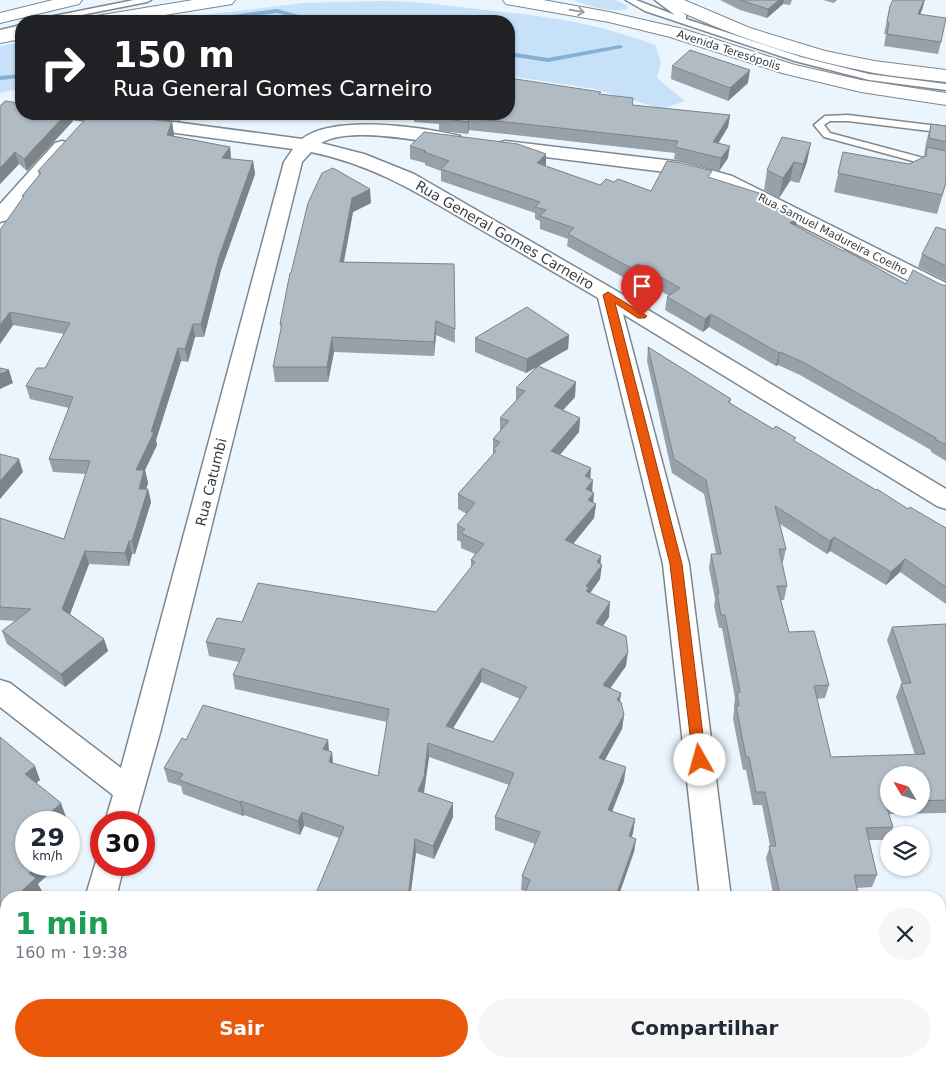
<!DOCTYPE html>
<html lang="pt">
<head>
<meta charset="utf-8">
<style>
  body { margin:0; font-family:"DejaVu Sans",sans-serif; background:#f6f6f7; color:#1f2937; height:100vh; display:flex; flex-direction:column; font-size:19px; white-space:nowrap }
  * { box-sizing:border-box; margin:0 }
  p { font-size:16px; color:#747a83 }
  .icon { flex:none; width:28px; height:28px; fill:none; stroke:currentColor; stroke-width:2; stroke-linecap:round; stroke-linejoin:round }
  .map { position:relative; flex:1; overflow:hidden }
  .drawer { position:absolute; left:0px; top:891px; width:946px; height:176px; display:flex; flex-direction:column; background:#fff; border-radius:20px 20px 0 0; box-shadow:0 1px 4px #0004 }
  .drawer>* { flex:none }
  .guide { position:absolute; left:15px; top:15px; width:500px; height:105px; border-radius:20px; box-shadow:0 1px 4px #0004; background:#202124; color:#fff; overflow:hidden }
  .needle { width:32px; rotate:308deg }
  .tools { position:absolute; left:880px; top:766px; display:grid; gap:10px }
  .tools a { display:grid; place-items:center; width:50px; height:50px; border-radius:50%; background:#fff; box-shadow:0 1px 4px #0004; font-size:25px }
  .speed { position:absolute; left:15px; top:811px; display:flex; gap:10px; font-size:25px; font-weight:700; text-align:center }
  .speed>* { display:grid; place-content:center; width:65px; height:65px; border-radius:50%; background:#fff; box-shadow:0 1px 4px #0004; line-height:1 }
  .speed small { font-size:12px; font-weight:400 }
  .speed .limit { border:8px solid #d22; background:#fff; color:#111 }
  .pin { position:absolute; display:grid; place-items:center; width:42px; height:42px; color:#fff; margin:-51px -21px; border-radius:50% 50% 50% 0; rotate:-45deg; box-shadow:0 0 5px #0007 }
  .pin .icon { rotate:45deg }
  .me { position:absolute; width:55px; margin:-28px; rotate:353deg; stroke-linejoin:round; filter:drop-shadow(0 0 4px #0008) }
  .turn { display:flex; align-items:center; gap:18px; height:105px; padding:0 15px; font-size:22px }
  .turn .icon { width:65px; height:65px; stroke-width:2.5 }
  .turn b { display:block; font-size:35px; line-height:42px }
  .round { display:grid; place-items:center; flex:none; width:52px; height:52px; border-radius:26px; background:#f6f6f7 }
  .headline { display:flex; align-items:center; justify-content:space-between; height:85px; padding:0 15px }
  h1 { font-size:30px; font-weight:700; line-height:38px; color:#1e9e55 }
  .primary-button { display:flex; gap:10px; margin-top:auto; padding:10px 15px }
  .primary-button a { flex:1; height:58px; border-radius:30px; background:#ea580c; color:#fff; font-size:20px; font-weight:700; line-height:58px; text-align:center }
  .primary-button a+a { background:#f6f6f7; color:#1f2937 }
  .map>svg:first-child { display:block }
  .green { fill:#c6e1f8 }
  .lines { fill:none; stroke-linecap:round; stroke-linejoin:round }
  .stream { fill:#85b0d4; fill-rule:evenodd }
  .lane-casing { stroke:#7e878f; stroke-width:3 }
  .street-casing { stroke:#7e878f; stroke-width:3 }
  .secondary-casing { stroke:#7e878f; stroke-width:2 }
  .lane { fill:#fff; fill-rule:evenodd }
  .street { fill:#fff; fill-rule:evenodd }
  .secondary { fill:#fff; fill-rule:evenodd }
  .wall { fill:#98a1a9; fill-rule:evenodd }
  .shaded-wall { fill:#7c8389 }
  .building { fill:#b1bbc4; stroke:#7c8389; fill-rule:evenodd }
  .oneway { stroke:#9c9ea0 }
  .route { fill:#ea580c; stroke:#983908 }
  .labels { text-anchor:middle; stroke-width:4; stroke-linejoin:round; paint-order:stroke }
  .far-street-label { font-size:11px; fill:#393d41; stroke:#fff }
  .street-label { font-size:14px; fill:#393d41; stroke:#fff }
</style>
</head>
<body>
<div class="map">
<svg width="946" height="1067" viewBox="0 0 946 1067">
  <rect width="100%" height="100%" fill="#ebf5fe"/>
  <!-- green -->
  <path class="green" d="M 574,0 L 615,0 L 628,6 L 626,10 C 609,11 590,8 574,0 Z
    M 381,1 C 417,1 452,6 487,10 C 545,16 601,24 655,45 L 661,62 L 657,78 L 685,101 L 662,109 L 595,89 L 509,76 L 509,21 L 153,21 L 304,3 Z
    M 21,42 L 21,88 L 0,93 L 0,46 Z"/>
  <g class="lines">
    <!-- stream -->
    <path class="stream" d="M 277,9 L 320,21 L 311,21 L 277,13 L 215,21 L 207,21 L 216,17 Z
      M 620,45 L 623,47 L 622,48 L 548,62 L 509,56 L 509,52 L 548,58 Z
      M 21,74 L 21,78 L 0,80 L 0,76 Z"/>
    <defs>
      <path id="lane" d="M 134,0 L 151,0 L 147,2 L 51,21 L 35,21 L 39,19 Z
        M 626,0 L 636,0 L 675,15 L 655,0 L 664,0 L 686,15 L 686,19 L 801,57 L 869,74 L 946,84 L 946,90 L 869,80 L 795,61 L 645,11 Z
        M 21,25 L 21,30 L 0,36 L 0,30 Z
        M 848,115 L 946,127 L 946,133 L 848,121 L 830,121 L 824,125 L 830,133 L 946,164 L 946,170 L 824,137 L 814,125 L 825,116 Z"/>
      <path id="street" d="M 66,114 L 114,114 L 302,139 C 334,114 422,127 460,136 L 462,140 L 460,144 L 453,146 C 419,141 351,126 321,143 L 364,154 L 414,174 L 615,290 L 946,489 L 946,509 L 937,506 L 623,314 L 689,564 L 731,898 L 700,898 L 663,564 L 598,298 C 557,274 515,249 473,225 C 418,193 374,165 311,152 L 302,162 L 161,729 L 135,822 L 105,822 L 113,795 L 0,707 L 0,680 L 10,683 L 121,768 L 284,162 L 293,149 L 75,119 L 69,118 Z
        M 62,141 L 69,143 L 71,147 L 69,151 L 7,220 L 0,222 L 0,204 L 55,143 Z
        M 505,141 L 682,162 L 732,176 L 946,283 L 946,297 L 939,296 L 718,184 L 681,174 L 498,151 L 496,147 L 498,143 Z
        M 101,854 L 101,865 L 124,865 L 116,898 L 85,898 L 98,855 Z
        M 37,1061 L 71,1061 L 70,1067 L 36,1067 Z
        M 719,1061 L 753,1061 L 754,1067 L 720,1067 Z"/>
      <path id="secondary" d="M 53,0 L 82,0 L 79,4 L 0,23 L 0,13 Z
        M 193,0 L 235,0 L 232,4 L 226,5 L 128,21 L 87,21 L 90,17 L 96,16 Z
        M 503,0 L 543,0 L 609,12 L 683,29 L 795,65 L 861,80 L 946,93 L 946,105 L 861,92 L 782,73 L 670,37 L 609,22 L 512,5 L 506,4 Z
        M 661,0 L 684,0 L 750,28 L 825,51 L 874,61 L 946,70 L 946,82 C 922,79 898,77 874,73 C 801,59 730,36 664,4 Z
        M 21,29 L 21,39 L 0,43 L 0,31 Z"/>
    </defs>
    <!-- lane casing -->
    <use href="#lane" class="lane-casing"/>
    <!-- street casing -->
    <use href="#street" class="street-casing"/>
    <!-- secondary casing -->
    <use href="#secondary" class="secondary-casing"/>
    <!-- lane -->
    <use href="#lane" class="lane"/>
    <!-- street -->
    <use href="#street" class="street"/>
    <!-- secondary -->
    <use href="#secondary" class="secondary"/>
  </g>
  <!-- wall -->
  <path class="wall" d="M 720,0 L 792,0 L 790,5 L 783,4 L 767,18 L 740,10 Z
    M 823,0 L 837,0 L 834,3 Z
    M 925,0 L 920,14 L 941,42 L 938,54 L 884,46 L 886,34 L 884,34 L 890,6 Z
    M 672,66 L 748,83 L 728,101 L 671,79 Z
    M 600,95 L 633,98 L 633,105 L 730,115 L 728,127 L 718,143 L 728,158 L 719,171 L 674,159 L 675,153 L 469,130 L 468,134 L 439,131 L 439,124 L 414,122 L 414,119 L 350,114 L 348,118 L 318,115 L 318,114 L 509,114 Z
    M 0,106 L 21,114 L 71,114 L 73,121 L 27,171 L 19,164 L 0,184 Z
    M 126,114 L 183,114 L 180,121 Z
    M 172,122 L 174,135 L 174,136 L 230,147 L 231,159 L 253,161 L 255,174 L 221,270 L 204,337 L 195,337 L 188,362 L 181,361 L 156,440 L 157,445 L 145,470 L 148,483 L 146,489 L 148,489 L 151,502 L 135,554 L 132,554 L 129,566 L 89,564 L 70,614 L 104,639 L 108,651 L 65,687 L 7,644 L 2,631 L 16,621 L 0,620 L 0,518 L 64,539 L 86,474 L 53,472 L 49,459 L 69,408 L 30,399 L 26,386 L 45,368 L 64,334 L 13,325 L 0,344 L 23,198 L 22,196 L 39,175 L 38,171 Z
    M 931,124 L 946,126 L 946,184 L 937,214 L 834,192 L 843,152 L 909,164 L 925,156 L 924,156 L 926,143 Z
    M 782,137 L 807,162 L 799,183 L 790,181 L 779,198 L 764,190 L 767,170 Z
    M 410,146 L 546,166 L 600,185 L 614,182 L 651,191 L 711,178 L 797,218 L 796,226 L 843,251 L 906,284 L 946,285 L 946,461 L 931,452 L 931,450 L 800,375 L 778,365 L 776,366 L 709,327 L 703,332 L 665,310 L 667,297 L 669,296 L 637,277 L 630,281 L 567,246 L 568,239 L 540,229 L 540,221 L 535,219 L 535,213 L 441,181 L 441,171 L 425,165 L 425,163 L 410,159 Z
    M 308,203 L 371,203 L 353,212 L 344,262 L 454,264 L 455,343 L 436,335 L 434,356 L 334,352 L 328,382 L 275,382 L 273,367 L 281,329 L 280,324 Z
    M 946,230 L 946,281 L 918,267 L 922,254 Z
    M 569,335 L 568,349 L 539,366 L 575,397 L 563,410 L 580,418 L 579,432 L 560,455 L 590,479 L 593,503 L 596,504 L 594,518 L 573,544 L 601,556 L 600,579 L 590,593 L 609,617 L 603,626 L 626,666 L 610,688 L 621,693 L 620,701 L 624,715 L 622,729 L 605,760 L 624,781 L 612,812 L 635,819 L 632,837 L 636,839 L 634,852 L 525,891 L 521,890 L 522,876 L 535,844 L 495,830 L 495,817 L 509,785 L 429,757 L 424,793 L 453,803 L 453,817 L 434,859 L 416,853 L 410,898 L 314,898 L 339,838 L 304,826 L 300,835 L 244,815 L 243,816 L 183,794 L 181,786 L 168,782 L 164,768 L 186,740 L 328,740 L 329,751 L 332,752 L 333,763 L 378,776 L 387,722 L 235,689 L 233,675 L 239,662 L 209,656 L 206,642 L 242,622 L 436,612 L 471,567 L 471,560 L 475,554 L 461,548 L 461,542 L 457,540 L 457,525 L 467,514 L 458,509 L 458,494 L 493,455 L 493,439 L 500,431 L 500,418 L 516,401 L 516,388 L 536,367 L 526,373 L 475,352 L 475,338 ZM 481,682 L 520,699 L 493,742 L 453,728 Z
    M 648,347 L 731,399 L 730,403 L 876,490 L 908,509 L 946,528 L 946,604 L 900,572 L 886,585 L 830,551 L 827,554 L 780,524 L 786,549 L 783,562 L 782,562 L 787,586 L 784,600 L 781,600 L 789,632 L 829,685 L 825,698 L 817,699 L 831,757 L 915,755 L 896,697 L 901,684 L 902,684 L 887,640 L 892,627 L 946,624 L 946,813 L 889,814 L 893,827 L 890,835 L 889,835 L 888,840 L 869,840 L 877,875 L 872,887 L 857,888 L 859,898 L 774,898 L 766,858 L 770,846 L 762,805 L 753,805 L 746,770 L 743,770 L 733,719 L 734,710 L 734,706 L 735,698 L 722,628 L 719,628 L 714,606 L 715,599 L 709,568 L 711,554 L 716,554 L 704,494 L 672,473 L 647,361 ZM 889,775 L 921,775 L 921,808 L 889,808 Z
    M 946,906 L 946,969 L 940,969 L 940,932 L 943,931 L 940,918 Z
    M 444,1061 L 530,1061 L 543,1067 L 446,1067 L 444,1066 Z
    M 835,1061 L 919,1061 L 921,1067 L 836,1067 Z"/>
  <!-- shaded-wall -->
  <path class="shaded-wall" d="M 779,0 L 784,0 L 783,4 L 767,18 L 768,9 Z
    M 925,0 L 922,10 L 916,26 L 918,14 Z
    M 750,70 L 748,83 L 728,101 L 730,88 Z
    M 66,114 L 71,114 L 73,121 L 27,171 L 24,159 Z
    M 179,114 L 183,114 L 180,121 Z
    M 730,115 L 728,127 L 712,154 L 713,142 Z
    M 469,118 L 469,130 L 468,134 L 468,122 Z
    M 172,122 L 174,135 L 169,148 L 167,135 Z
    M 811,143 L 807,162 L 799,183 L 803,164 Z
    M 730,146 L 728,158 L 719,171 L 721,158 Z
    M 230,147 L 231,159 L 222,158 Z
    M 15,152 L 19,164 L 0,184 L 0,168 Z
    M 546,154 L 546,166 L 537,163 Z
    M 253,161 L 255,174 L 221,270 L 204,337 L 201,324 L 219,257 Z
    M 794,162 L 790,181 L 779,198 L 783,178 Z
    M 370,189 L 371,203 L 353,212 L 341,276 L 340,262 L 352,198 Z
    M 797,218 L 795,231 L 790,223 Z
    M 638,264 L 637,277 L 630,281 L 631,268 Z
    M 10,312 L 13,325 L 0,344 L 0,325 Z
    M 711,314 L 709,327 L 703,332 L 705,319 Z
    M 436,321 L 436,335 L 434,356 L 434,342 Z
    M 193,324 L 195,337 L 188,362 L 185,349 Z
    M 569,335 L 568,349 L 526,373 L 527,359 Z
    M 332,337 L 334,352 L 328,382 L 327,367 Z
    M 178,348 L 181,361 L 156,440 L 157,445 L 145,470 L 148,483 L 142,502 L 139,489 L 136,470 L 151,432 Z
    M 780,352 L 778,365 L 776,366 L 779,353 Z
    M 9,370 L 13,383 L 0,389 L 0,374 Z
    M 576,382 L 575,397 L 553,421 L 554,406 Z
    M 580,418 L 579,432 L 550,466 L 551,451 Z
    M 19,459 L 23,472 L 0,499 L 0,481 Z
    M 591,468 L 590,483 L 585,476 Z
    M 593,480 L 592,495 L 586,489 Z
    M 148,489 L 151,502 L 135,554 L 132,541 Z
    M 594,493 L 593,507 L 596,504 L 594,518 L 564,555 L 565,540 L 588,500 Z
    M 834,537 L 830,551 L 827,554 L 830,541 Z
    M 129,541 L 132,554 L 129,566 L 125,553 Z
    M 85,551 L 89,564 L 67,622 L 62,609 Z
    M 601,556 L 600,566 L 602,565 L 600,579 L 588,596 L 588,602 L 586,586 L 597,562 Z
    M 905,559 L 900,572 L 886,585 L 891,572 Z
    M 610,602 L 609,617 L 595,637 L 596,623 Z
    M 104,639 L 108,651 L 65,687 L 61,674 Z
    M 628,652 L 626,666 L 602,700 L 603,685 Z
    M 482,668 L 481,682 L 446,740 L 446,726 Z
    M 621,693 L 619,707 L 617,700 Z
    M 624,715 L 622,729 L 598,772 L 599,758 Z
    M 328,740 L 329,754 L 323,749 Z
    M 428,743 L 429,757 L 424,791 L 419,805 L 418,791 Z
    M 332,752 L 333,766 L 329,762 Z
    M 35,766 L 40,780 L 31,788 L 25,774 Z
    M 626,767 L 624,781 L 607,824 L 608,810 Z
    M 241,801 L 244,815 L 243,816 L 240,802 Z
    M 61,803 L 66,817 L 60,822 L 48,822 L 52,811 Z
    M 453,803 L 453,817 L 434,859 L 433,846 Z
    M 302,812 L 304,826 L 300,835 L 298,821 Z
    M 635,819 L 633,833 L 627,850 L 629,836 Z
    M 415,839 L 416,853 L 410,898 L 408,898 Z
    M 636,839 L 634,852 L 618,898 L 615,898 Z
    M 38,865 L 46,865 L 50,873 L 38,884 L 42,891 L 35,898 L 14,898 L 29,873 Z
    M 6,904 L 6,924 L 0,929 L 0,910 Z
    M 401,1061 L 404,1061 L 403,1067 L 400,1067 Z"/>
  <!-- building -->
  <path class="building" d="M 740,0 L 779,0 L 768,9 Z
    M 893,0 L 924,0 L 918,14 L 946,18 L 941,42 L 887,34 L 889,23 L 887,22 L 890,6 Z
    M 690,50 L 750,70 L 730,88 L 672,66 Z
    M 509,78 L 601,92 L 599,94 L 633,98 L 632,105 L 730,115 L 713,142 L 730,146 L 721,158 L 675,147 L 678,141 L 469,118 L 468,122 L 439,118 L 444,114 L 509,114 Z
    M 21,87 L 21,114 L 66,114 L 24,159 L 15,152 L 0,168 L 0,106 L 5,101 L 19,103 L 19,90 Z
    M 90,114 L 108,114 L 172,122 L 167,135 L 230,147 L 222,158 L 253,161 L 219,257 L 201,324 L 193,324 L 185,349 L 178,348 L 151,432 L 154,432 L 136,470 L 144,470 L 139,489 L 148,489 L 132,541 L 129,541 L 125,553 L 85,551 L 62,609 L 104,639 L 61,674 L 2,631 L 31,609 L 0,607 L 0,518 L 64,539 L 90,461 L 49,459 L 73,397 L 26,386 L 37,368 L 45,368 L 70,323 L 10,312 L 0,325 L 0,230 L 24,196 L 22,196 L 41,173 L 38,171 Z
    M 931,124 L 946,126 L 946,142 L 929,138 Z
    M 424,132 L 518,144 L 546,154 L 537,163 L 600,185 L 606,179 L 614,182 L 618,179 L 651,191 L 667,161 L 682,163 L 712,171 L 708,177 L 759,193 L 772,200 L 769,204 L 797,218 L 790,223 L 843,251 L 845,250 L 906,284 L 913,270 L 942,285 L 946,285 L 946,445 L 935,439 L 936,438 L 803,362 L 780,352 L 779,353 L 711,314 L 705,319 L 667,297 L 680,288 L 638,264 L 631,268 L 568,234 L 574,228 L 540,216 L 546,210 L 535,207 L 540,202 L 441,169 L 449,161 L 424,152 L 426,151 L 410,146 Z
    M 782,137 L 811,143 L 803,164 L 794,162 L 783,178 L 767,170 Z
    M 927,147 L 946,151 L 946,182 L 942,195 L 838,173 L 843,152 L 909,164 L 926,156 Z
    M 333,168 L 370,189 L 352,198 L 340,262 L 454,264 L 455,329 L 436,321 L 434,342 L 332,337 L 327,367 L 273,367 L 282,324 L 280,324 L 290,273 L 291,273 L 308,203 L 322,173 Z
    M 936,227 L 946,230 L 946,266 L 922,254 Z
    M 527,307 L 569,335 L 527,359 L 475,338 Z
    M 648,347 L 731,399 L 728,402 L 773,429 L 776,426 L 796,438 L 793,440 L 876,490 L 877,489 L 908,509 L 910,507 L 946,528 L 946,587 L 905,559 L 891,572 L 834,537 L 830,541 L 775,506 L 786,549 L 779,549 L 787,586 L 777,586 L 789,632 L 814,631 L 829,685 L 814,686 L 831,757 L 925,754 L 901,684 L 911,683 L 892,627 L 946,624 L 946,800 L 921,801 L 921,775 L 889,775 L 889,802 L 885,802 L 893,827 L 866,828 L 877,875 L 854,875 L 859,898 L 781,898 L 769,846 L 776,846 L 765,792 L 756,792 L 749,757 L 746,757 L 736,706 L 739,706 L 737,693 L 740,692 L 725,615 L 721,615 L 717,593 L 719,593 L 711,554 L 721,554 L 706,480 L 674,459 Z
    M 538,366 L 576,382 L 554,406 L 580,418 L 551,451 L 591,468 L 585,476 L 593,480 L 586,489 L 594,493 L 588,500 L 596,504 L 565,540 L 601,556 L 597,562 L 602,565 L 586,586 L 589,588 L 586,591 L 610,602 L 596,623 L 626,636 L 628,652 L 603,685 L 621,693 L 617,700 L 621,702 L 624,715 L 599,758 L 626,767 L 608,810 L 635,819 L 629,836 L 636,839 L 615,898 L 523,898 L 530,880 L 522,876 L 540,832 L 495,817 L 514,773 L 428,743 L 424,777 L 418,791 L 453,803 L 433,846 L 415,839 L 408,898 L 314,898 L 344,827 L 302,812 L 298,821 L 241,801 L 240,802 L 179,780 L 183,774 L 164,768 L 182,738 L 186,740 L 203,705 L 328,740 L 323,749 L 332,752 L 329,762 L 378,776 L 389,709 L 233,675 L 245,649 L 206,642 L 217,618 L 242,622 L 258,583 L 436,612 L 475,562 L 471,560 L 484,544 L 461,533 L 465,529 L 457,525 L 475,503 L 458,494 L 496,451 L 493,450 L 500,442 L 493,439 L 509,421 L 500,418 L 525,391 L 516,388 ZM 482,668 L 527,687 L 493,742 L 446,726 Z
    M 0,368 L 9,370 L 0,374 Z
    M 0,454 L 19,459 L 0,481 Z
    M 0,737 L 35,766 L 25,774 L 61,803 L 52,811 L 56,816 L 48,822 L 26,822 L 26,841 L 24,843 L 26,845 L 26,865 L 38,865 L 29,873 L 36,878 L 14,898 L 6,898 L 6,904 L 0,910 Z
    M 946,930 L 946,957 L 940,957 L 940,932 Z
    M 113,1061 L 182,1061 L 194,1067 L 109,1067 Z
    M 284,1061 L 320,1061 L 332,1067 L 281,1067 Z
    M 366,1061 L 401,1061 L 400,1067 L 365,1067 Z
    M 460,1061 L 530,1061 L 543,1067 L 473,1067 Z
    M 558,1061 L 661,1061 L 659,1067 L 556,1067 Z
    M 843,1061 L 919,1061 L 921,1067 L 844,1067 Z"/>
  <!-- one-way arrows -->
  <defs><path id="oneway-shaft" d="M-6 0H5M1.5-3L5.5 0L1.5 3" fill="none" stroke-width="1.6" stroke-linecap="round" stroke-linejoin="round" transform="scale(1.25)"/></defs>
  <use class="oneway" href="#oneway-shaft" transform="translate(577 11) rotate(10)"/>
  <!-- route -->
  <path class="route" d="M 608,292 L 647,316 L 645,318 L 638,318 L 615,303 L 682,564 L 706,760 L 704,764 L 700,765 L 695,764 L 693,760 L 670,564 L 603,295 Z"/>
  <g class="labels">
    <!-- far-street labels -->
    <g class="far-street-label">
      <text transform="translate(729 50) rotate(18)" y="4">Avenida Teresópolis</text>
      <text transform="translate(833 234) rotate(27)" y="4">Rua Samuel Madureira Coelho</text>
    </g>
    <!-- street labels -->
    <g class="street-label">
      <text transform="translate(505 235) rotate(30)" y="5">Rua General Gomes Carneiro</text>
      <text transform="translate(211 482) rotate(-76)" y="5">Rua Catumbi</text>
    </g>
  </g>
</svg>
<div class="tools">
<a><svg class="needle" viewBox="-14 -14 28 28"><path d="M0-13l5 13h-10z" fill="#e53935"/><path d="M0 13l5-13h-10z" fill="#747a83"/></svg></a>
<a><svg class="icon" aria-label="layers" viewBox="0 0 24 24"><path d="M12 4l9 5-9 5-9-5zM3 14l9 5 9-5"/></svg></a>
</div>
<div class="speed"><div>29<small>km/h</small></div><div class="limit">30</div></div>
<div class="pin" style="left:642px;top:316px;background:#d93025"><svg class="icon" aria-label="arrive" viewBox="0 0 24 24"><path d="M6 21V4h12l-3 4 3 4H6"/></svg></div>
<svg class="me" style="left:700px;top:760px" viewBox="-20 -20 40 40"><circle r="19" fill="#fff"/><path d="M0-13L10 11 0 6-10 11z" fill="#ea580c"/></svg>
<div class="guide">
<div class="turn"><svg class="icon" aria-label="right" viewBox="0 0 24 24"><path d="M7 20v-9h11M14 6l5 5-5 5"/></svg><div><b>150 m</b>Rua General Gomes Carneiro</div></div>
</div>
<section class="drawer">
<div class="headline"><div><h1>1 min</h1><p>160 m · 19:38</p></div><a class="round"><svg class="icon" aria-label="close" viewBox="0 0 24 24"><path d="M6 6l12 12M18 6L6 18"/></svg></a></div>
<div class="primary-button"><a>Sair</a><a>Compartilhar</a></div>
</section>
</div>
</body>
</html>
